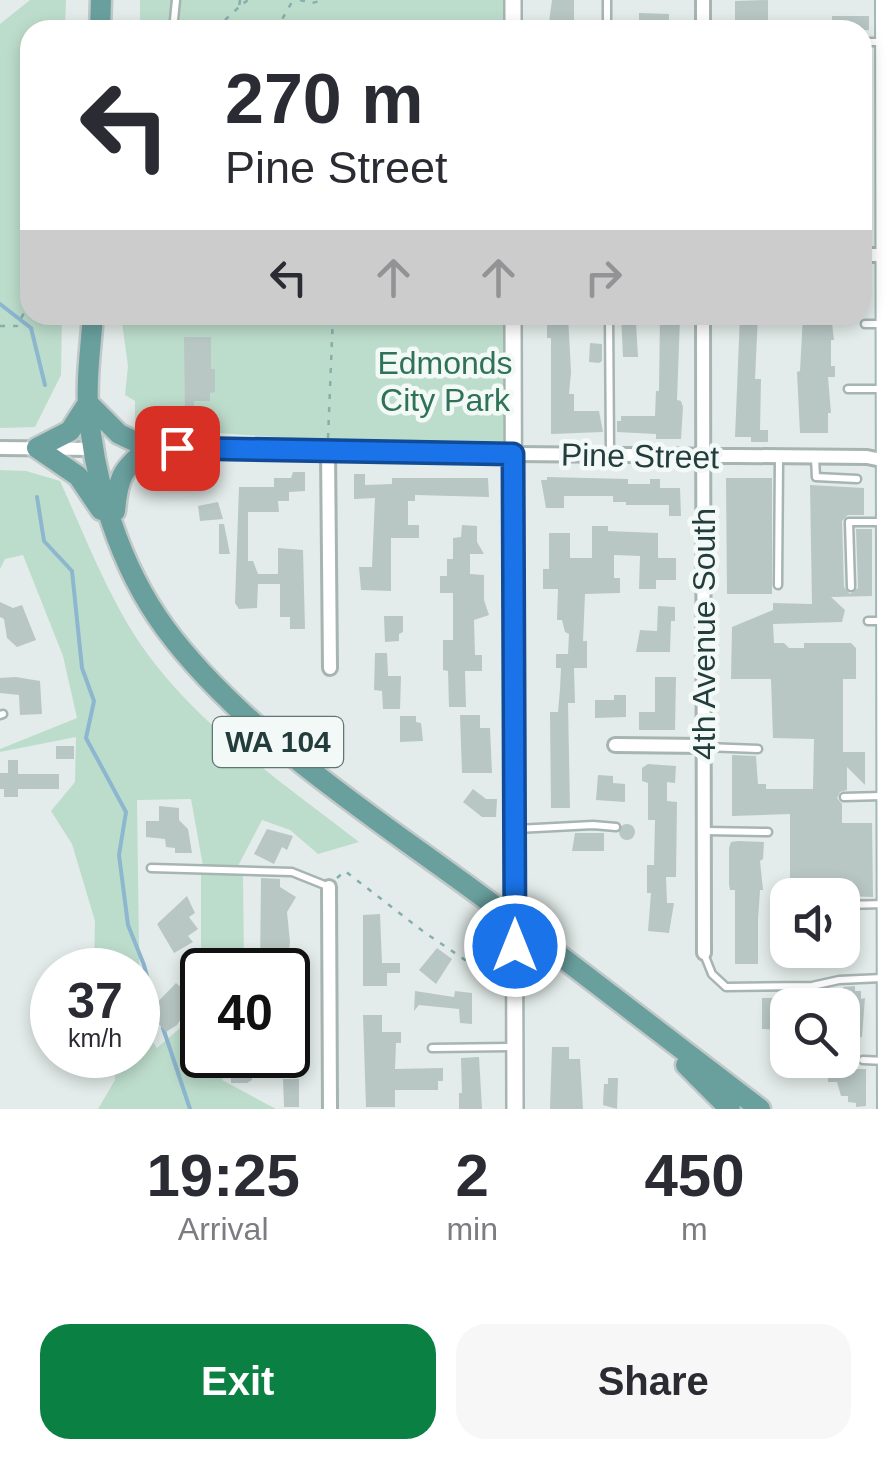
<!DOCTYPE html>
<html lang="en">
<head>
<meta charset="utf-8">
<style>
  body { margin:0; font-family:Arial,sans-serif; background:#f7f7f7; color:#2b2b33; height:100vh; display:flex; flex-direction:column; font-size:38px; white-space:nowrap }
  * { box-sizing:border-box; margin:0 }
  p { font-size:32px; color:#7c7c81 }
  .icon { flex:none; width:55px; height:55px; fill:none; stroke:currentColor; stroke-width:2; stroke-linecap:round; stroke-linejoin:round }
  .map { position:relative; height:1109px; overflow:hidden }
  .details { display:flex; flex-direction:column; background:#fff; flex:1 }
  .details>* { flex:none }
  .guide { position:absolute; left:20px; top:20px; width:852px; height:305px; border-radius:30px; box-shadow:0 5px 15px #0003; background:#fff; color:#2b2b33; overflow:hidden }
  .fabs { position:absolute; left:770px; top:878px; display:grid; gap:20px }
  .fabs a { display:grid; place-items:center; width:90px; height:90px; border-radius:20px; background:#fff; box-shadow:0 5px 15px #0003; font-size:50px }
  .speed { position:absolute; left:30px; top:948px; display:flex; gap:20px; font-size:50px; font-weight:700; text-align:center }
  .speed>* { display:grid; place-content:center; width:130px; height:130px; border-radius:50%; background:#fff; box-shadow:0 5px 15px #0003; line-height:1 }
  .speed small { font-size:25px; font-weight:400 }
  .speed .limit { border:5px solid #111; border-radius:15px; background:#fff; color:#111 }
  .pin { position:absolute; display:grid; place-items:center; width:85px; height:85px; color:#fff; margin:-42px; border-radius:20px; box-shadow:0 5px 15px #0006 }
  .me { position:absolute; width:110px; margin:-55px; rotate:0deg; stroke-linejoin:round; filter:drop-shadow(0 0 8px #0008) }
  .turn { display:flex; align-items:center; gap:35px; height:210px; padding:0 40px; font-size:45px }
  .turn .icon { width:130px; height:130px; stroke-width:2.5 }
  .turn b { display:block; font-size:70px; line-height:85px }
  .lanes { display:flex; align-items:center; height:95px; padding:0 40px; background:#0003; justify-content:center; gap:50px; direction:ltr }
  .lanes .off { opacity:.35 }
  .eta { display:flex; justify-content:space-evenly; align-items:center; height:170px; text-align:center }
  .eta b { font-size:60px; font-weight:700; line-height:70px }
  .primary-button { display:flex; gap:20px; margin-top:auto; padding:20px 40px }
  .primary-button a { flex:1; height:115px; border-radius:30px; background:#0b8043; color:#fff; font-size:40px; font-weight:700; line-height:115px; text-align:center }
  .primary-button a+a { background:#f7f7f7; color:#2b2b33 }
  .map>svg:first-child { display:block }
  .green { fill:#bdddcc }
  .lines { fill:none; stroke-linecap:round; stroke-linejoin:round }
  .stream { stroke:#8db6cf; stroke-width:4 }
  .building { fill:#b8c7c4 }
  .service-casing { stroke:#a6b4b2; stroke-width:11 }
  .minor-casing { stroke:#a6b4b2; stroke-width:18 }
  .tertiary-casing { stroke:#a6b4b2; stroke-width:20 }
  .secondary-casing { stroke:#a2b8b5; stroke-width:22 }
  .primary-casing { stroke:#c1c9c8; stroke-width:25 }
  .path { stroke:#85afab; stroke-width:2.5; stroke-dasharray:5 8; stroke-linecap:butt }
  .service { stroke:#fff; stroke-width:6 }
  .minor { stroke:#fff; stroke-width:12 }
  .tertiary { stroke:#fff; stroke-width:15 }
  .secondary { stroke:#fff; stroke-width:18 }
  .primary { stroke:#69a09e; stroke-width:20 }
  .primary-bridge-casing { stroke:#c1c9c8; stroke-width:25; stroke-linecap:butt }
  .primary-bridge { stroke:#69a09e; stroke-width:20 }
  .route-casing { stroke:#114b97; stroke-width:25 }
  .route { stroke:#1a73e8; stroke-width:18 }
  .labels { text-anchor:middle; stroke-width:9; stroke-linejoin:round; paint-order:stroke }
  .shield { fill:#f3f9f7; stroke:#617574; stroke-width:2.5 }
  .shield-label { font-size:30px; font-weight:bold; fill:#233d3c }
  .park-label { font-size:32px; fill:#2f7258; stroke:#f3f9f7 }
  .street-label { font-size:32px; fill:#233d3c; stroke:#f3f9f7 }
</style>
</head>
<body>
<div class="map">
<svg width="891" height="1109" viewBox="0 0 891 1109">
  <rect width="100%" height="100%" fill="#e3ecea"/>
  <!-- green -->
  <path class="green" d="M 30,0 L 66,0 L 65,30 L 30,30 L 30,315 L 62,315 L 61,375 L 35,427 L 0,428 L 0,24 Z
    M 140,0 L 512,0 L 512,30 L 140,30 Z
    M 121,315 L 513,315 L 513,454 L 135,427 L 135,401 L 125,395 L 128,366 Z
    M 0,470 L 26,471 L 60,481 C 80,525 98,571 122,614 C 175,711 273,775 359,842 L 318,854 L 290,830 L 262,820 L 238,866 L 203,866 L 191,799 L 137,800 L 140,1023 L 157,1048 L 201,1010 L 201,874 L 243,873 L 244,970 L 202,970 L 202,1055 L 234,1055 L 222,1080 L 276,1109 L 98,1109 L 115,1080 L 114,1055 L 138,1055 L 138,970 L 94,970 L 95,921 L 72,844 L 51,811 L 75,782 L 76,737 L 0,752 L 0,749 L 77,718 L 63,656 L 23,555 L 5,559 L 0,569 Z"/>
  <g class="lines">
    <!-- stream -->
    <path class="stream" d="M 0,304 L 31,328 L 45,385
      M 37,497 L 44,541 L 72,571 L 82,668 L 94,701 L 86,738 L 126,812 L 119,855 L 128,925 L 144,965 L 156,1010
      M 163,1028 L 190,1109"/>
  </g>
  <!-- building -->
  <path class="building" d="M 552,0 L 574,0 L 574,30 L 556,30 L 556,22 L 549,22 Z
    M 768,0 L 768,30 L 735,30 L 735,1 Z
    M 639,13 L 669,14 L 669,30 L 639,30 Z
    M 832,16 L 869,16 L 869,30 L 832,30 Z
    M 553,315 L 568,315 L 571,372 L 569,394 L 574,394 L 574,411 L 599,411 L 603,432 L 551,434 L 551,338 L 547,338 L 547,319 L 553,319 Z
    M 621,315 L 658,315 L 658,324 L 636,324 L 638,357 L 623,357 Z
    M 660,315 L 680,318 L 677,400 L 681,401 L 683,407 L 681,439 L 656,439 L 656,434 L 617,432 L 617,421 L 621,421 L 621,416 L 655,416 L 656,391 L 659,391 Z
    M 740,315 L 758,315 L 755,379 L 761,379 L 760,430 L 768,430 L 768,442 L 751,442 L 751,437 L 735,437 Z
    M 803,315 L 831,315 L 834,340 L 831,340 L 831,366 L 835,366 L 835,377 L 828,377 L 831,413 L 828,413 L 828,433 L 800,433 L 797,372 L 800,371 Z
    M 184,337 L 211,337 L 211,369 L 215,369 L 215,392 L 210,393 L 210,401 L 194,401 L 194,429 L 181,430 L 180,421 L 180,411 L 185,411 Z
    M 590,343 L 602,344 L 602,361 L 599,363 L 589,362 Z
    M 293,472 L 305,472 L 305,491 L 289,492 L 289,501 L 278,501 L 279,512 L 248,512 L 248,561 L 253,561 L 258,574 L 278,574 L 278,548 L 303,550 L 305,629 L 290,629 L 290,617 L 280,617 L 280,584 L 258,584 L 257,608 L 239,609 L 235,603 L 239,487 L 274,487 L 274,478 L 291,478 Z
    M 354,474 L 365,474 L 365,485 L 392,484 L 392,478 L 488,478 L 489,497 L 415,495 L 415,501 L 408,501 L 408,525 L 419,525 L 419,538 L 391,538 L 391,591 L 361,590 L 359,567 L 372,567 L 375,498 L 354,499 Z
    M 547,477 L 628,479 L 628,484 L 650,484 L 650,479 L 660,479 L 660,488 L 680,488 L 681,516 L 669,516 L 669,505 L 626,505 L 626,502 L 613,502 L 613,496 L 564,496 L 564,508 L 546,508 L 541,480 L 547,480 Z
    M 726,478 L 772,478 L 772,594 L 727,594 Z
    M 810,485 L 864,488 L 864,515 L 848,515 L 842,521 L 844,587 L 850,594 L 858,588 L 856,529 L 872,529 L 872,596 L 831,597 L 845,610 L 842,622 L 773,624 L 774,643 L 784,643 L 789,648 L 804,648 L 804,643 L 851,643 L 856,648 L 856,679 L 843,679 L 843,752 L 865,752 L 865,785 L 847,767 L 847,790 L 840,792 L 837,798 L 842,804 L 842,823 L 872,823 L 873,897 L 790,894 L 790,814 L 732,816 L 732,755 L 756,756 L 758,784 L 766,784 L 766,789 L 813,789 L 814,739 L 773,738 L 771,679 L 731,679 L 732,627 L 773,610 L 773,603 L 812,604 Z
    M 218,502 L 223,519 L 200,521 L 198,506 Z
    M 219,524 L 224,524 L 230,554 L 219,554 Z
    M 462,525 L 477,526 L 477,542 L 484,554 L 470,554 L 470,574 L 484,575 L 484,600 L 489,615 L 474,620 L 475,655 L 482,655 L 482,671 L 465,671 L 466,707 L 449,707 L 448,671 L 443,670 L 443,640 L 453,640 L 453,593 L 440,593 L 440,576 L 447,576 L 447,559 L 453,559 L 453,538 L 461,537 Z
    M 592,526 L 608,526 L 608,531 L 658,533 L 658,558 L 676,558 L 676,580 L 656,580 L 656,589 L 639,589 L 640,556 L 614,555 L 614,578 L 620,578 L 620,593 L 585,594 L 583,641 L 587,641 L 587,668 L 574,668 L 575,703 L 568,703 L 570,808 L 551,808 L 550,712 L 558,712 L 560,689 L 561,668 L 556,668 L 556,654 L 568,654 L 569,634 L 565,632 L 562,620 L 557,620 L 558,589 L 543,589 L 543,569 L 549,569 L 549,533 L 570,533 L 570,558 L 592,558 Z
    M 0,602 L 13,608 L 22,605 L 36,640 L 17,647 L 7,638 L 4,619 L 0,617 Z
    M 658,606 L 675,607 L 675,621 L 671,621 L 670,652 L 636,652 L 640,630 L 657,631 Z
    M 384,616 L 403,616 L 403,632 L 399,634 L 399,641 L 385,642 Z
    M 375,653 L 387,653 L 388,676 L 401,676 L 400,709 L 383,709 L 382,691 L 374,690 Z
    M 16,677 L 40,681 L 42,714 L 20,715 L 19,695 L 0,693 L 0,678 Z
    M 655,677 L 676,677 L 675,730 L 639,730 L 639,712 L 655,712 Z
    M 614,695 L 626,695 L 626,717 L 595,718 L 595,700 L 614,700 Z
    M 460,715 L 480,715 L 480,728 L 490,728 L 492,773 L 462,773 Z
    M 400,716 L 416,716 L 416,722 L 421,723 L 423,741 L 400,742 Z
    M 56,746 L 74,746 L 74,759 L 56,759 Z
    M 8,760 L 18,760 L 18,774 L 59,774 L 59,789 L 18,789 L 18,797 L 4,797 L 4,789 L 0,789 L 0,773 L 8,773 Z
    M 648,764 L 676,766 L 675,783 L 667,782 L 667,801 L 677,802 L 676,877 L 666,877 L 667,903 L 674,903 L 669,933 L 648,931 L 651,893 L 647,893 L 647,865 L 654,865 L 655,820 L 648,820 L 648,783 L 642,781 L 642,768 Z
    M 598,775 L 613,776 L 613,783 L 625,784 L 625,802 L 596,800 Z
    M 473,789 L 486,799 L 497,799 L 496,817 L 482,817 L 463,802 Z
    M 159,806 L 179,808 L 179,820 L 188,829 L 192,853 L 175,853 L 175,848 L 166,847 L 165,839 L 146,837 L 146,821 L 159,821 Z
    M619 832a8 8 0 1 1 16 0a8 8 0 1 1-16 0Z
    M 267,829 L 293,836 L 287,850 L 282,847 L 274,864 L 254,854 Z
    M 575,833 L 604,833 L 604,851 L 572,851 Z
    M 738,841 L 764,842 L 763,859 L 760,861 L 763,890 L 760,890 L 758,920 L 758,964 L 735,964 L 735,890 L 730,890 L 729,884 L 729,848 L 731,842 Z
    M 261,878 L 280,879 L 280,887 L 296,897 L 287,912 L 290,942 L 287,970 L 260,970 Z
    M 187,896 L 195,913 L 189,917 L 198,929 L 188,936 L 193,942 L 174,953 L 157,924 Z
    M 380,914 L 382,963 L 400,963 L 400,973 L 387,973 L 387,986 L 363,986 L 363,915 Z
    M 437,948 L 452,959 L 436,984 L 419,970 Z
    M 799,950 L 825,950 L 825,960 L 823,965 L 799,965 Z
    M 176,983 L 194,998 L 177,1025 L 166,1032 L 148,1012 Z
    M 855,986 L 855,991 L 861,991 L 861,999 L 865,998 L 862,1037 L 844,1038 L 842,1005 L 817,1005 L 817,992 L 843,991 L 843,987 Z
    M 415,991 L 454,997 L 455,991 L 472,993 L 472,1024 L 460,1023 L 459,1009 L 419,1005 L 414,1011 Z
    M 762,998 L 788,998 L 788,1030 L 762,1029 Z
    M 363,1015 L 382,1015 L 382,1032 L 401,1032 L 401,1043 L 396,1043 L 395,1069 L 443,1068 L 443,1081 L 438,1081 L 438,1090 L 395,1090 L 395,1107 L 366,1107 Z
    M 552,1047 L 569,1047 L 569,1059 L 580,1059 L 583,1109 L 550,1109 Z
    M 238,1055 L 255,1055 L 255,1074 L 252,1074 L 252,1080 L 247,1083 L 231,1083 L 231,1066 L 235,1066 Z
    M 479,1057 L 482,1109 L 459,1109 L 459,1093 L 462,1093 L 461,1058 Z
    M 828,1069 L 866,1069 L 866,1106 L 856,1107 L 856,1103 L 848,1102 L 848,1096 L 841,1096 L 837,1082 L 828,1082 Z
    M 608,1078 L 618,1078 L 617,1109 L 603,1105 L 604,1084 L 608,1084 Z
    M 283,1079 L 299,1079 L 299,1107 L 284,1107 Z"/>
  <g class="lines">
    <defs>
      <path id="service" d="M 173,30 L 176,0
        M 607,30 L 607,0
        M 862,42 L 881,42
        M 609,315 L 610,454
        M 865,324 L 884,324
        M 848,389 L 882,389
        M 815,458 L 816,477 L 857,479
        M 778,585 L 779,458
        M 851,587 L 849,522 L 885,522
        M 868,621 L 885,621
        M 0,715 L 3,714
        M 705,747 L 758,749
        M 844,797 L 882,796
        M 517,829 L 593,825 L 616,827
        M 705,831 L 768,832
        M 151,868 L 292,872 L 327,886
        M 777,904 L 788,905
        M 842,905 L 886,904
        M 704,954 L 712,974 L 726,987 L 812,986 L 839,980 L 882,978
        M 432,1048 L 514,1047
        M 863,1060 L 886,1061"/>
      <path id="minor" d="M 703,30 L 703,0
        M 862,255 L 885,255
        M 703,315 L 704,953
        M 0,448 L 94,449
        M 328,449 L 330,668
        M 513,454 L 867,457 L 891,462
        M 615,745 L 704,746
        M 329,887 L 330,1109"/>
      <path id="tertiary" d="M 513,0 L 513,30
        M 513,315 L 515,1109
        M 149,448 L 513,454"/>
      <path id="secondary" d="M 885,0 L 887,1109"/>
      <path id="primary" d="M 100,30 L 101,0
        M 93,315 C 91,345 86,377 88,406 C 94,483 119,565 165,628 C 245,737 387,825 496,907
        M 88,403 L 119,434 L 149,448
        M 37,448 L 78,476 L 101,510
        M 37,448 L 70,431 L 88,403
        M 115,511 C 118,477 122,469 149,448
        M 534,936 L 760,1109
        M 686,1065 L 730,1109"/>
    </defs>
    <!-- service casing -->
    <use href="#service" class="service-casing"/>
    <!-- minor casing -->
    <use href="#minor" class="minor-casing"/>
    <!-- tertiary casing -->
    <use href="#tertiary" class="tertiary-casing"/>
    <!-- secondary casing -->
    <use href="#secondary" class="secondary-casing"/>
    <!-- primary casing -->
    <use href="#primary" class="primary-casing"/>
    <!-- path -->
    <path class="path" d="M 240,0 L 239,7 L 248,0
      M 300,0 L 312,3 L 324,0
      M 225,20 L 239,7
      M 276,30 L 293,0
      M 0,326 L 17,326 L 26,309 L 26,289
      M 328,438 L 333,315
      M 337,878 L 345,871 L 424,932 L 499,983"/>
    <!-- service -->
    <use href="#service" class="service"/>
    <!-- minor -->
    <use href="#minor" class="minor"/>
    <!-- tertiary -->
    <use href="#tertiary" class="tertiary"/>
    <!-- secondary -->
    <use href="#secondary" class="secondary"/>
    <!-- primary -->
    <use href="#primary" class="primary"/>
    <defs>
      <path id="primary-bridge" d="M 496,907 L 534,936"/>
    </defs>
    <!-- primary-bridge casing -->
    <use href="#primary-bridge" class="primary-bridge-casing"/>
    <!-- primary-bridge -->
    <use href="#primary-bridge" class="primary-bridge"/>
  </g>
  <g class="lines">
    <defs>
      <path id="route" d="M 177,448 L 513,454 L 515,946"/>
    </defs>
    <!-- route casing -->
    <use href="#route" class="route-casing"/>
    <!-- route -->
    <use href="#route" class="route"/>
  </g>
  <g class="labels">
    <!-- shield labels -->
    <rect class="shield" x="213" y="717" width="130" height="50" rx="8"/>
    <g class="shield-label">
      <text x="278" y="752">WA 104</text>
    </g>
    <!-- park labels -->
    <g class="park-label">
      <text x="445" y="374">Edmonds<tspan x="445" dy="37">City Park</tspan></text>
    </g>
    <!-- street labels -->
    <g class="street-label">
      <text transform="translate(640 456) rotate(1)" y="11">Pine Street</text>
      <text transform="translate(704 634) rotate(-90)" y="11">4th Avenue South</text>
    </g>
  </g>
</svg>
<div class="fabs">
<a><svg class="icon" aria-label="sound" viewBox="0 0 24 24"><path d="M4 9h4l5-4v14l-5-4H4zM17 9q2 3 0 6"/></svg></a>
<a><svg class="icon" aria-label="search" viewBox="0 0 24 24"><circle cx="10" cy="10" r="6"/><path d="M15 15l6 6"/></svg></a>
</div>
<div class="speed"><div>37<small>km/h</small></div><div class="limit">40</div></div>
<div class="pin" style="left:177px;top:448px;background:#d93025"><svg class="icon" aria-label="arrive" viewBox="0 0 24 24"><path d="M6 21V4h12l-3 4 3 4H6"/></svg></div>
<svg class="me" style="left:515px;top:946px" viewBox="-20 -20 40 40"><circle r="17" fill="#1a73e8" stroke="#fff" stroke-width="3"/><path d="M0-11L8 9 0 5-8 9z" fill="#fff"/></svg>
<div class="guide">
<div class="turn"><svg class="icon" aria-label="left" viewBox="0 0 24 24"><path d="M17 20v-9H6M10 6l-5 5 5 5"/></svg><div><b>270 m</b>Pine Street</div></div>
<div class="lanes"><svg class="icon" aria-label="left" viewBox="0 0 24 24"><path d="M17 20v-9H6M10 6l-5 5 5 5"/></svg><svg class="icon off" aria-label="ahead" viewBox="0 0 24 24"><path d="M12 20V5M6 11l6-6 6 6"/></svg><svg class="icon off" aria-label="ahead" viewBox="0 0 24 24"><path d="M12 20V5M6 11l6-6 6 6"/></svg><svg class="icon off" aria-label="right" viewBox="0 0 24 24"><path d="M7 20v-9h11M14 6l5 5-5 5"/></svg></div>
</div>
</div>
<section class="details">
<div class="eta">
<div><b>19:25</b><p>Arrival</p></div>
<div><b>2</b><p>min</p></div>
<div><b>450</b><p>m</p></div>
</div>
<div class="primary-button"><a>Exit</a><a>Share</a></div>
</section>
</body>
</html>
